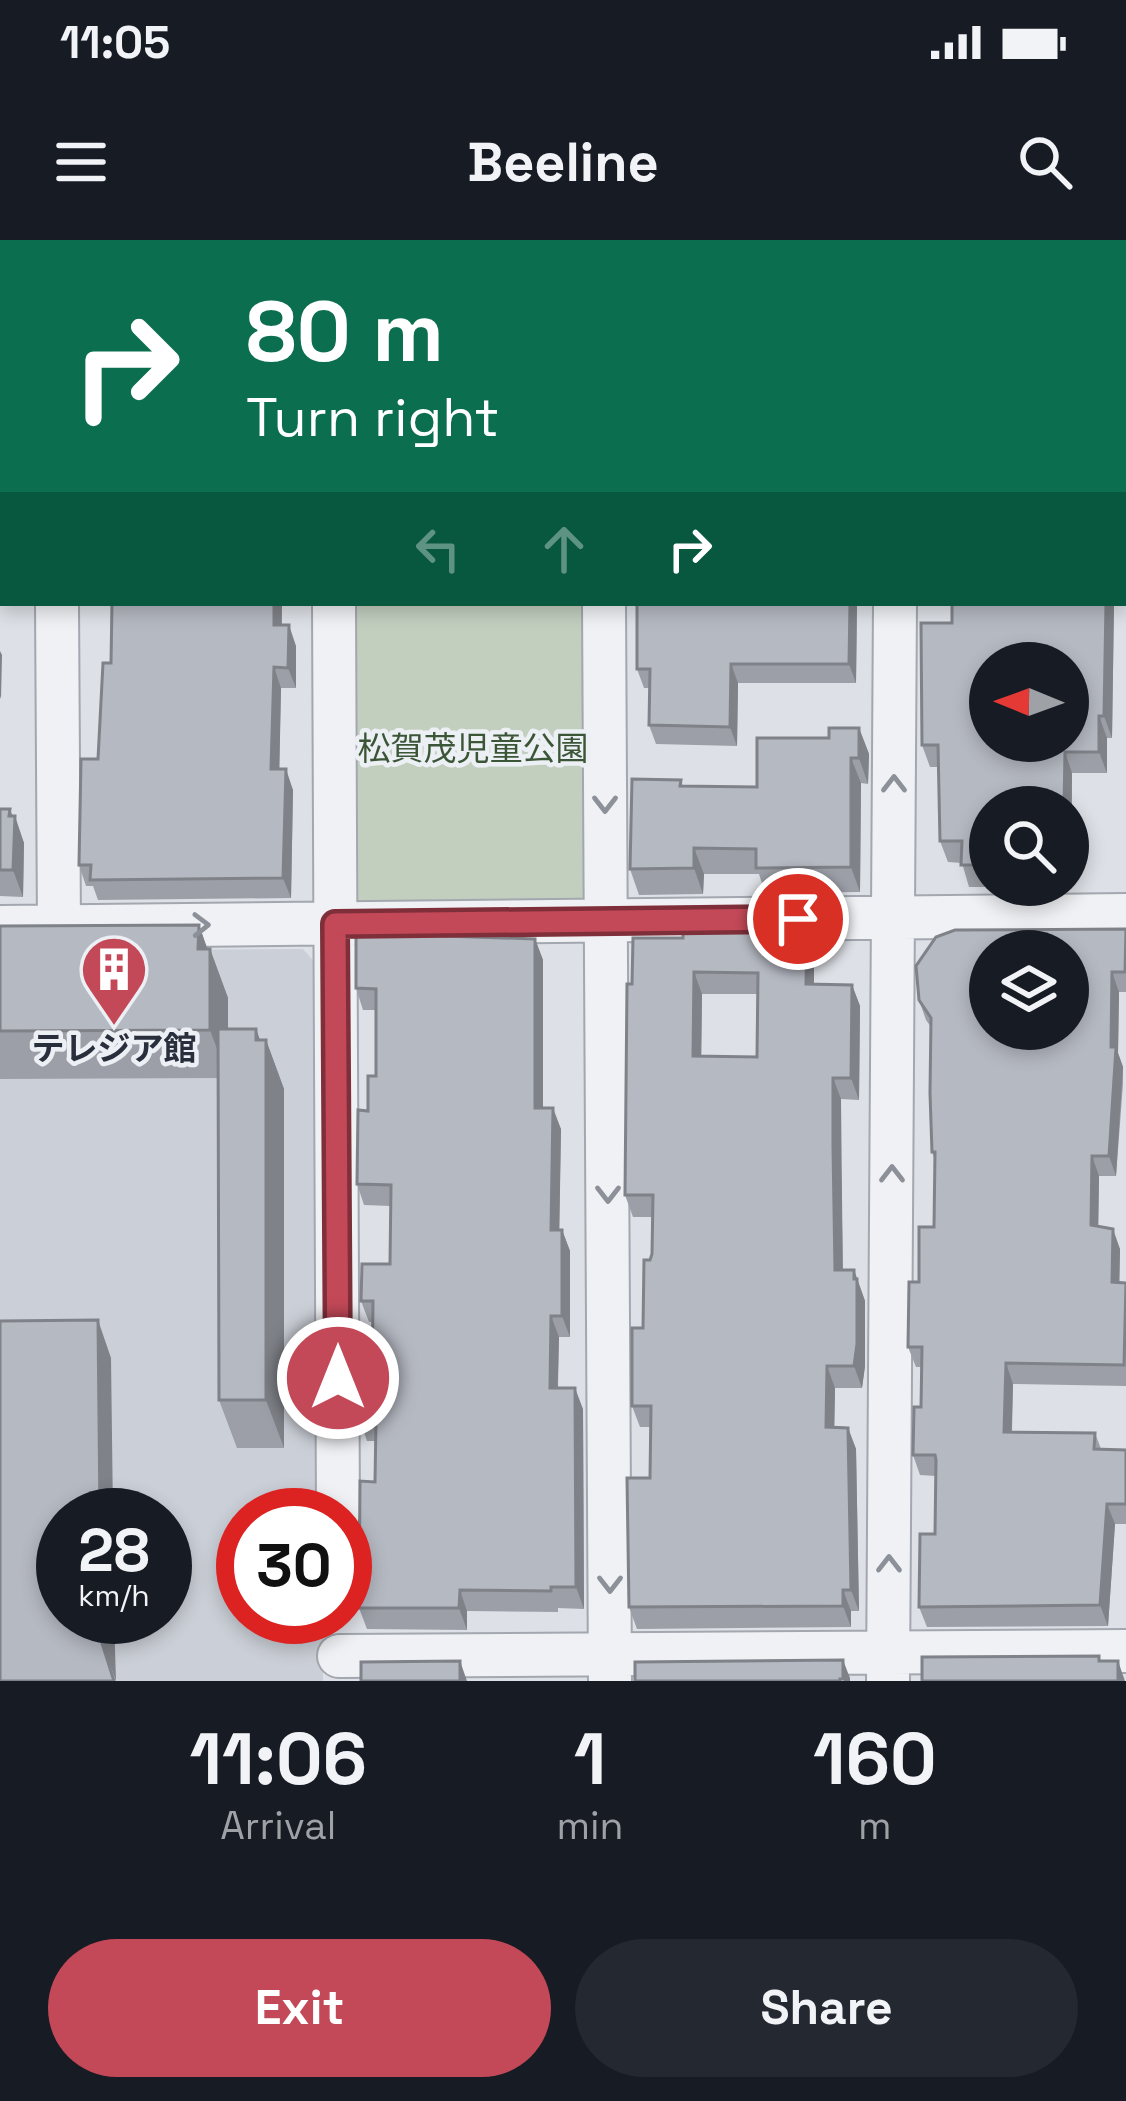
<!DOCTYPE html>
<html lang="en">
<head>
<meta charset="utf-8">
<style>
  body { margin:0; font-family:"Space Grotesk","Noto Sans JP",sans-serif; background:#242831; color:#f1f3f6; height:100vh; display:flex; flex-direction:column; font-size:45px; white-space:nowrap }
  * { box-sizing:border-box; margin:0 }
  p { font-size:39px; color:#9ea1a6 }
  .icon { flex:none; width:66px; height:66px; fill:none; stroke:currentColor; stroke-width:2; stroke-linecap:round; stroke-linejoin:round }
  .map { position:relative; height:1441px; overflow:hidden }
  .side { display:flex; flex-direction:column; background:#171b24; flex:1 }
  .side>* { flex:none }
  .guide { position:absolute; left:0px; top:0px; width:1128px; height:366px; box-shadow:0 6px 18px #0003; background:#0b6e4f; color:#fff; overflow:hidden }
  .needle { width:78px; rotate:271deg }
  .tools { position:absolute; left:969px; top:402px; display:grid; gap:24px }
  .tools a { display:grid; place-items:center; width:120px; height:120px; border-radius:50%; background:#171b24; box-shadow:0 6px 18px #0003; font-size:60px }
  .speed { position:absolute; left:36px; top:1248px; display:flex; gap:24px; font-size:60px; font-weight:700; text-align:center }
  .speed>* { display:grid; place-content:center; width:156px; height:156px; border-radius:50%; background:#171b24; box-shadow:0 6px 18px #0003; line-height:1 }
  .speed small { font-size:30px; font-weight:400 }
  .speed .limit { border:18px solid #d22; background:#fff; color:#111 }
  .pin { position:absolute; display:grid; place-items:center; width:102px; height:102px; color:#fff; margin:-51px; border:6px solid #fff; border-radius:50%; box-shadow:0 3px 12px #0007 }
  .me { position:absolute; width:132px; margin:-66px; rotate:0deg; stroke-linejoin:round; filter:drop-shadow(0 0 9px #0008) }
  .turn { display:flex; align-items:center; gap:42px; height:252px; padding:0 48px; font-size:54px }
  .turn .icon { width:156px; height:156px; stroke-width:2.5 }
  .turn b { display:block; font-size:84px; line-height:102px }
  .lanes { display:flex; align-items:center; height:114px; padding:0 48px; background:#0003; justify-content:center; gap:60px; direction:ltr }
  .lanes .off { opacity:.35 }
  .eta { display:flex; justify-content:space-evenly; align-items:center; height:204px; text-align:center }
  .eta b { font-size:72px; font-weight:700; line-height:84px }
  .button { display:flex; gap:24px; margin-top:auto; padding:24px 48px }
  .button a { flex:1; height:138px; border-radius:72px; background:#c34958; color:#fff; font-size:48px; font-weight:700; line-height:138px; text-align:center }
  .button a+a { background:#242831; color:#f1f3f6 }
  .status { display:flex; justify-content:space-between; align-items:center; height:84px; padding:0 60px; background:#171b24; direction:ltr }
  .status svg { height:33px; fill:currentColor }
  header { display:flex; justify-content:space-between; align-items:center; height:156px; padding:0 48px; background:#171b24; font-size:54px; font-weight:700 }
  .map>svg:first-child { display:block }
  .built { fill:#cbcfd7; fill-rule:evenodd }
  .green { fill:#c2cfbf }
  .lines { fill:none; stroke-linecap:round; stroke-linejoin:round }
  .service-casing { stroke:#a3a7af; stroke-width:26 }
  .minor-casing { stroke:#a3a7af; stroke-width:46 }
  .service { stroke:#eff1f4; stroke-width:21 }
  .minor { stroke:#eff1f4; stroke-width:42 }
  .wall { fill:#9c9fa7; fill-rule:evenodd }
  .shaded-wall { fill:#7f8288 }
  .building { fill:#b5b9c2; stroke:#7f8288; stroke-width:3; fill-rule:evenodd }
  .oneway { stroke:#8c9098 }
  .route-casing { stroke:#7f2f39; stroke-width:30 }
  .route { stroke:#c34958; stroke-width:21 }
  .labels { text-anchor:middle; stroke-width:9; stroke-linejoin:round; paint-order:stroke }
  .park-label { font-size:33px; fill:#3b5636; stroke:#eceff4 }
  .poi-label { font-size:33px; font-weight:bold; fill:#282e3b; stroke:#eceff4 }
</style>
</head>
<body>
<div class="status"><b>11:05</b><svg viewBox="0 0 49 12"><path d="M0 12V9h3v3zM5 12V6h3v6zM10 12V3h3v9zM15 12V0h3v12zM26 1h20v11H26zM47 4h2v5h-2z"/></svg></div>
<header><svg class="icon" aria-label="menu" viewBox="0 0 24 24"><path d="M4 6h16M4 12h16M4 18h16"/></svg>Beeline<svg class="icon" aria-label="search" viewBox="0 0 24 24"><circle cx="10" cy="10" r="6"/><path d="M15 15l6 6"/></svg></header>
<div class="map">
<svg width="1126" height="1441" viewBox="0 0 1126 1441">
  <rect width="100%" height="100%" fill="#dde0e6"/>
  <!-- built -->
  <path class="built" d="M 303,709 L 319,727 L 322,1275 L 243,1275 L 243,1377 L 323,1377 L 323,1441 L 0,1441 L 0,711 ZM 63,1275 L 165,1275 L 165,1377 L 63,1377 Z"/>
  <!-- green -->
  <path class="green" d="M 354,363 L 593,363 L 592,652 L 576,669 L 366,671 L 353,658 Z"/>
  <g class="lines">
    <defs>
      <path id="service" d="M 1125,216 L 1126,216"/>
      <path id="minor" d="M 55,0 L 55,3
        M 333,0 L 333,3
        M 602,0 L 602,3
        M 898,3 L 898,0
        M 57,363 L 59,686
        M 334,363 L 338,1275
        M 604,363 L 610,1441
        M 0,687 L 1126,675
        M 339,1416 L 1126,1411
        M 888,1441 L 895,363"/>
    </defs>
    <!-- service casing -->
    <use href="#service" class="service-casing"/>
    <!-- minor casing -->
    <use href="#minor" class="minor-casing"/>
    <!-- service -->
    <use href="#service" class="service"/>
    <!-- minor -->
    <use href="#minor" class="minor"/>
  </g>
  <!-- wall -->
  <path class="wall" d="M 0,0 L 30,0 L 30,3 L 3,3 L 3,242 L 0,241 Z
    M 243,0 L 296,0 L 296,3 L 244,3 Z
    M 112,363 L 282,363 L 282,385 L 296,406 L 296,448 L 281,448 L 279,529 L 293,550 L 291,658 L 98,660 L 93,646 L 86,646 L 79,625 L 98,519 L 111,423 Z
    M 637,363 L 857,363 L 856,443 L 738,443 L 737,506 L 656,504 L 649,485 L 650,448 L 644,448 L 637,429 Z
    M 1114,363 L 1112,498 L 1107,498 L 1107,533 L 1072,533 L 1071,647 L 969,647 L 962,623 L 948,622 L 940,601 L 939,527 L 930,527 L 922,505 L 952,383 ZM 990,567 L 1068,567 L 1068,645 L 990,645 Z
    M 859,488 L 869,514 L 868,544 L 861,543 L 860,652 L 765,653 L 759,634 L 704,634 L 703,654 L 639,655 L 630,629 L 681,540 L 683,546 L 757,547 L 829,498 Z
    M 0,569 L 10,569 L 24,603 L 23,657 L 0,656 Z
    M 199,685 L 207,709 L 210,709 L 228,758 L 228,789 L 256,789 L 260,800 L 266,800 L 284,849 L 284,1208 L 237,1208 L 219,1160 L 218,838 L 0,839 L 0,686 Z
    M 1126,689 L 1126,752 L 1119,752 L 1118,813 L 1123,827 L 1123,844 L 1116,936 L 1099,936 L 1098,986 L 1120,1009 L 1119,1043 L 1126,1043 L 1126,1146 L 1013,1144 L 1012,1192 L 1095,1193 L 1101,1209 L 1126,1210 L 1126,1284 L 1115,1284 L 1108,1386 L 927,1387 L 919,1367 L 935,1294 L 936,1236 L 920,1235 L 913,1215 L 921,1167 L 922,1127 L 916,1127 L 908,1107 L 919,1042 L 934,987 L 935,920 L 932,912 L 931,787 L 926,780 L 919,760 Z
    M 807,693 L 814,714 L 814,744 L 852,745 L 860,766 L 859,860 L 841,859 L 841,928 L 843,1030 L 854,1030 L 865,1061 L 865,1126 L 862,1148 L 835,1148 L 834,1187 L 848,1188 L 856,1209 L 859,1371 L 851,1371 L 851,1387 L 637,1389 L 629,1367 L 650,1238 L 651,1187 L 640,1187 L 632,1166 L 643,1088 L 650,1020 L 652,1014 L 653,977 L 633,977 L 625,955 L 632,744 L 683,698 ZM 702,754 L 758,754 L 757,817 L 701,816 Z
    M 535,699 L 543,720 L 543,868 L 561,889 L 559,990 L 562,990 L 570,1011 L 570,1097 L 559,1097 L 558,1148 L 583,1169 L 584,1369 L 558,1368 L 558,1372 L 467,1371 L 467,1390 L 367,1389 L 359,1368 L 375,1242 L 376,1201 L 367,1201 L 360,1180 L 372,1148 L 373,1082 L 369,1082 L 361,1061 L 390,1024 L 391,966 L 364,965 L 357,944 L 368,871 L 376,836 L 376,770 L 363,770 L 356,748 Z"/>
  <!-- shaded-wall -->
  <path class="shaded-wall" d="M 0,10 L 3,17 L 3,239 L 0,231 Z
    M 1125,227 L 1126,230 L 1126,323 L 1125,320 Z
    M 274,363 L 282,363 L 281,406 L 274,385 Z
    M 850,363 L 857,363 L 856,443 L 849,424 Z
    M 1106,363 L 1114,363 L 1112,498 L 1104,476 Z
    M 289,385 L 296,406 L 296,448 L 288,428 Z
    M 0,411 L 2,415 L 1,459 L 0,456 Z
    M 731,424 L 738,443 L 737,506 L 730,487 Z
    M 274,427 L 281,448 L 279,549 L 271,529 Z
    M 1099,476 L 1107,498 L 1107,533 L 1099,512 Z
    M 859,488 L 869,514 L 868,544 L 859,518 Z
    M 1065,512 L 1072,533 L 1071,647 L 1068,638 L 1068,567 L 1064,567 Z
    M 851,518 L 861,543 L 860,652 L 851,627 Z
    M 286,529 L 293,550 L 291,658 L 283,638 Z
    M 10,569 L 14,583 L 15,576 L 24,603 L 23,657 L 13,630 Z
    M 694,608 L 704,634 L 703,654 L 694,628 Z
    M 199,685 L 210,716 L 210,709 L 228,758 L 228,838 L 210,790 L 198,709 Z
    M 807,693 L 814,714 L 814,766 L 806,744 Z
    M 535,699 L 543,720 L 543,889 L 535,868 Z
    M 694,732 L 702,754 L 701,838 L 693,816 Z
    M 1112,732 L 1119,752 L 1118,813 L 1123,827 L 1116,936 L 1109,916 Z
    M 852,745 L 860,766 L 859,860 L 851,838 Z
    M 256,789 L 266,817 L 266,800 L 284,849 L 284,1208 L 266,1160 Z
    M 833,838 L 841,859 L 843,1051 L 835,1030 Z
    M 553,868 L 561,889 L 559,1011 L 551,990 Z
    M 1092,916 L 1099,936 L 1098,1005 L 1091,985 Z
    M 1113,989 L 1120,1009 L 1119,1063 L 1112,1042 Z
    M 562,990 L 570,1011 L 570,1097 L 562,1076 Z
    M 854,1030 L 865,1061 L 865,1126 L 862,1148 L 854,1126 Z
    M 551,1076 L 559,1097 L 557,1169 L 550,1148 Z
    M 98,1080 L 111,1118 L 113,1275 L 100,1275 Z
    M 1006,1123 L 1013,1144 L 1011,1212 L 1004,1192 Z
    M 827,1126 L 835,1148 L 834,1209 L 826,1187 Z
    M 575,1148 L 583,1169 L 584,1369 L 576,1347 Z
    M 848,1188 L 856,1209 L 859,1371 L 851,1350 Z
    M 1107,1264 L 1115,1284 L 1108,1386 L 1100,1365 Z
    M 460,1350 L 467,1371 L 467,1390 L 459,1368 Z
    M 843,1350 L 851,1371 L 851,1387 L 843,1366 Z
    M 101,1377 L 114,1377 L 116,1441 L 101,1400 Z
    M 843,1420 L 850,1438 L 850,1441 L 844,1441 L 843,1439 Z
    M 460,1421 L 467,1441 L 460,1441 Z
    M 1118,1421 L 1125,1441 L 1118,1441 Z"/>
  <!-- building -->
  <path class="building" d="M 100,0 L 164,0 L 164,3 L 101,3 Z
    M 644,0 L 874,0 L 877,3 L 644,3 Z
    M 903,0 L 1124,0 L 1124,3 L 898,3 Z
    M 1125,43 L 1126,43 L 1126,179 L 1125,179 Z
    M 112,363 L 274,363 L 274,385 L 289,385 L 288,428 L 274,427 L 271,529 L 286,529 L 283,638 L 90,640 L 91,625 L 79,625 L 81,519 L 98,519 L 103,423 L 111,423 Z
    M 637,363 L 850,363 L 849,424 L 731,424 L 730,487 L 649,485 L 650,429 L 637,429 Z
    M 952,363 L 1106,363 L 1104,476 L 1099,476 L 1099,512 L 1065,512 L 1064,567 L 990,567 L 990,625 L 961,625 L 962,601 L 940,601 L 938,505 L 922,505 L 921,383 L 952,383 ZM 990,423 L 1068,423 L 1068,501 L 990,501 Z
    M 829,488 L 859,488 L 859,518 L 851,518 L 851,627 L 756,628 L 756,609 L 694,608 L 694,628 L 630,629 L 632,539 L 681,540 L 680,546 L 757,547 L 757,498 L 829,498 Z
    M 0,569 L 10,569 L 9,576 L 15,576 L 13,630 L 0,630 Z
    M 199,685 L 198,709 L 210,709 L 210,790 L 0,791 L 0,686 Z
    M 1126,689 L 1125,732 L 1112,732 L 1111,807 L 1116,807 L 1115,823 L 1109,916 L 1092,916 L 1091,985 L 1113,989 L 1112,1042 L 1126,1043 L 1124,1125 L 1006,1123 L 1004,1192 L 1095,1193 L 1094,1209 L 1126,1210 L 1126,1264 L 1107,1264 L 1100,1365 L 919,1367 L 920,1294 L 935,1294 L 936,1220 L 935,1215 L 913,1215 L 914,1167 L 921,1167 L 922,1107 L 908,1107 L 909,1042 L 919,1042 L 919,987 L 934,987 L 935,912 L 932,912 L 930,853 L 931,778 L 919,760 L 916,726 L 936,697 L 955,690 ZM 990,711 L 1068,711 L 1068,789 L 990,789 Z
    M 683,691 L 807,693 L 806,744 L 852,745 L 851,838 L 833,838 L 833,907 L 835,1030 L 854,1030 L 854,1039 L 857,1039 L 857,1104 L 854,1126 L 827,1126 L 826,1187 L 848,1188 L 851,1350 L 843,1350 L 843,1366 L 629,1367 L 627,1238 L 650,1238 L 651,1166 L 632,1166 L 632,1088 L 643,1088 L 644,1020 L 650,1020 L 652,1014 L 653,955 L 625,955 L 627,744 L 632,744 L 633,698 L 683,698 ZM 694,732 L 758,733 L 757,817 L 693,816 Z
    M 356,693 L 535,699 L 535,868 L 553,868 L 551,990 L 562,990 L 562,1076 L 551,1076 L 550,1148 L 575,1148 L 576,1347 L 551,1347 L 551,1351 L 460,1350 L 459,1368 L 359,1368 L 360,1241 L 375,1242 L 376,1180 L 360,1180 L 360,1147 L 372,1148 L 373,1061 L 361,1061 L 362,1024 L 390,1024 L 391,945 L 357,944 L 358,870 L 368,871 L 368,836 L 376,836 L 376,749 L 356,748 Z
    M 218,789 L 256,789 L 256,800 L 266,800 L 266,1160 L 219,1160 Z
    M 98,1080 L 100,1275 L 63,1275 L 63,1377 L 101,1377 L 101,1400 L 114,1441 L 0,1441 L 0,1081 Z
    M 1099,1416 L 1099,1421 L 1118,1421 L 1118,1441 L 922,1441 L 922,1417 Z
    M 843,1420 L 843,1439 L 840,1439 L 840,1441 L 635,1441 L 635,1422 Z
    M 460,1421 L 460,1441 L 361,1441 L 361,1422 Z"/>
  <!-- one-way arrows -->
  <defs><path id="oneway-chevron" d="M-2-3.5L2.5 0L-2 3.5" fill="none" stroke-width="1.6" stroke-linecap="round" stroke-linejoin="round" transform="scale(3)"/></defs>
  <g class="oneway">
    <use href="#oneway-chevron" transform="translate(894 544) rotate(-90)"/>
    <use href="#oneway-chevron" transform="translate(605 564) rotate(90)"/>
    <use href="#oneway-chevron" transform="translate(201 685) rotate(-1)"/>
    <use href="#oneway-chevron" transform="translate(892 934) rotate(-90)"/>
    <use href="#oneway-chevron" transform="translate(608 954) rotate(90)"/>
    <use href="#oneway-chevron" transform="translate(889 1324) rotate(-90)"/>
    <use href="#oneway-chevron" transform="translate(610 1344) rotate(90)"/>
  </g>
  <g class="lines">
    <defs>
      <path id="route" d="M 338,1138 L 335,684 L 798,679"/>
    </defs>
    <!-- route casing -->
    <use href="#route" class="route-casing"/>
    <!-- route -->
    <use href="#route" class="route"/>
  </g>
  <!-- icons -->
  <defs>
    <symbol id="building-pin" viewBox="-11 -11 22 30"><path d="M0 17L-7.5 6A9.5 9.5 0 1 1 7.5 6Z" fill="#c34958" stroke="#eceff4"/><path d="M-4-6H4V6H1V3H-1V6H-4ZM-2.5-4.3h1.7v1.8h-1.7ZM.8-4.3h1.7v1.8H.8ZM-2.5-1h1.7V.8h-1.7ZM.8-1h1.7V.8H.8Z" fill="#fff"/></symbol>
  </defs>
  <g fill-rule="evenodd">
    <use href="#building-pin" x="76" y="691" width="76" height="104"/>
  </g>
  <g class="labels">
    <!-- park labels -->
    <g class="park-label">
      <text x="473" y="520">松賀茂児童公園</text>
    </g>
    <!-- poi labels -->
    <g class="poi-label">
      <text x="114" y="820">テレジア館</text>
    </g>
  </g>
</svg>
<div class="tools">
<a><svg class="needle" viewBox="-14 -14 28 28"><path d="M0-13l5 13h-10z" fill="#e53935"/><path d="M0 13l5-13h-10z" fill="#9ea1a6"/></svg></a>
<a><svg class="icon" aria-label="search" viewBox="0 0 24 24"><circle cx="10" cy="10" r="6"/><path d="M15 15l6 6"/></svg></a>
<a><svg class="icon" aria-label="layers" viewBox="0 0 24 24"><path d="M12 4l9 5-9 5-9-5zM3 14l9 5 9-5"/></svg></a>
</div>
<div class="speed"><div>28<small>km/h</small></div><div class="limit">30</div></div>
<div class="pin" style="left:798px;top:679px;background:#d93025"><svg class="icon" aria-label="arrive" viewBox="0 0 24 24"><path d="M6 21V4h12l-3 4 3 4H6"/></svg></div>
<svg class="me" style="left:338px;top:1138px" viewBox="-20 -20 40 40"><circle r="17" fill="#c34958" stroke="#fff" stroke-width="3"/><path d="M0-11L8 9 0 5-8 9z" fill="#fff"/></svg>
<div class="guide">
<div class="turn"><svg class="icon" aria-label="right" viewBox="0 0 24 24"><path d="M7 20v-9h11M14 6l5 5-5 5"/></svg><div><b>80 m</b>Turn right</div></div>
<div class="lanes"><svg class="icon off" aria-label="left" viewBox="0 0 24 24"><path d="M17 20v-9H6M10 6l-5 5 5 5"/></svg><svg class="icon off" aria-label="ahead" viewBox="0 0 24 24"><path d="M12 20V5M6 11l6-6 6 6"/></svg><svg class="icon" aria-label="right" viewBox="0 0 24 24"><path d="M7 20v-9h11M14 6l5 5-5 5"/></svg></div>
</div>
</div>
<section class="side">
<div class="eta">
<div><b>11:06</b><p>Arrival</p></div>
<div><b>1</b><p>min</p></div>
<div><b>160</b><p>m</p></div>
</div>
<div class="button"><a>Exit</a><a>Share</a></div>
</section>
</body>
</html>
